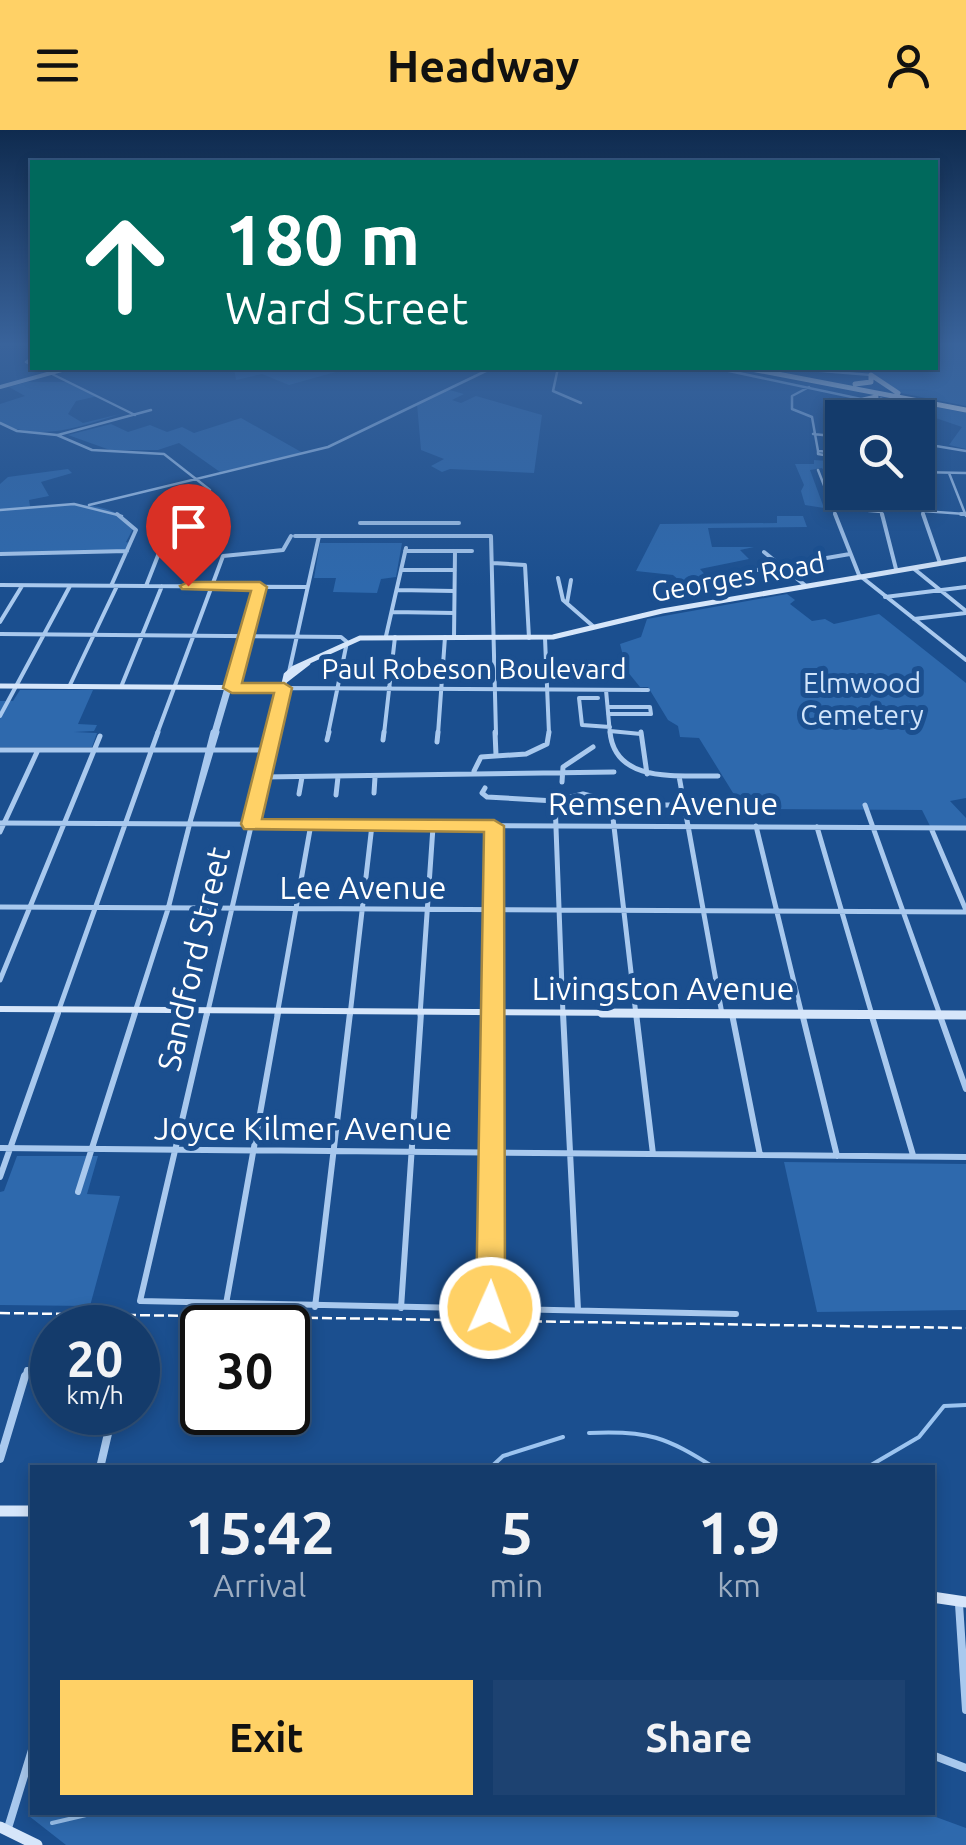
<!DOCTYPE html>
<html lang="en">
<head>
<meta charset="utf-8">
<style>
  body { margin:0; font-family:Ubuntu,sans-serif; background:#1d4271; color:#f1f3f6; height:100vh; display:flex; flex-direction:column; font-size:38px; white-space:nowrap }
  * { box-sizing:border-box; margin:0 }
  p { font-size:32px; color:#9dadc1 }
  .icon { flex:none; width:55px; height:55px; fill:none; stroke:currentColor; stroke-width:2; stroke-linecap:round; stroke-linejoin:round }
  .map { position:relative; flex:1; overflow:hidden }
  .panel { position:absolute; left:30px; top:1335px; width:905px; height:350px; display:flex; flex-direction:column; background:#143b6b; border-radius:0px; box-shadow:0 5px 15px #0003,0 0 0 2px #33557e }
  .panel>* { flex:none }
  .top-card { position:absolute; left:30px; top:30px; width:908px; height:210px; border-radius:0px; box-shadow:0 5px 15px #0003,0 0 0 2px #33557e; background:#00695c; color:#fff; overflow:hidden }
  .tools { position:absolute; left:825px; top:270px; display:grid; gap:20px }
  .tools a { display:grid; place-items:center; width:110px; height:110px; border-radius:0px; background:#143b6b; box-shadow:0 5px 15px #0003,0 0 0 2px #33557e; font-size:50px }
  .speed { position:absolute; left:30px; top:1175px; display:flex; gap:20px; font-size:50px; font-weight:700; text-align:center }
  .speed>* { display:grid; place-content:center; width:130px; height:130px; border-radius:50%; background:#143b6b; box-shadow:0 5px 15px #0003,0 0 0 2px #33557e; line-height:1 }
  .speed small { font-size:25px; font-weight:400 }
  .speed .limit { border:5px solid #111; border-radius:15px; background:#fff; color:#111 }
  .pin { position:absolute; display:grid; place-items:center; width:85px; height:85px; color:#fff; margin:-102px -42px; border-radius:50% 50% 50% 0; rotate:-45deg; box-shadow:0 0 10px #0007 }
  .pin .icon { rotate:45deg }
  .me { position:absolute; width:110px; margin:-55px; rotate:2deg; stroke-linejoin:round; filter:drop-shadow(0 0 8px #0008) }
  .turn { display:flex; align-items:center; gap:35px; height:210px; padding:0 30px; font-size:45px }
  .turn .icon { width:130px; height:130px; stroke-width:2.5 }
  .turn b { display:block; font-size:70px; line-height:85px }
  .eta { display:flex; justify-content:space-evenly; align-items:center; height:170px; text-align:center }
  .eta b { font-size:60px; font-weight:600; line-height:70px }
  .button { display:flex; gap:20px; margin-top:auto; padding:20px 30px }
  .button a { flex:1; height:115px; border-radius:0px; background:#ffd166; color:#111; font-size:40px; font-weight:600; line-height:115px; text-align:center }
  .button a+a { background:#1d4271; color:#f1f3f6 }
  header { display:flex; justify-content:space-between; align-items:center; height:130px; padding:0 30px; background:#ffd166; color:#111; font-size:45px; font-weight:600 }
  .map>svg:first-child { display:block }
  .green { fill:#2e69ad }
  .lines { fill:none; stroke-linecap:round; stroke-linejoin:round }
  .stream { stroke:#9cc4f0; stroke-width:4 }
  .street-far4 { stroke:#a9c9ee; stroke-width:2.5 }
  .street-far3 { stroke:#a9c9ee; stroke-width:4 }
  .street-far2 { stroke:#a9c9ee; stroke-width:5 }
  .street-far1 { stroke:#a9c9ee; stroke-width:6 }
  .street { stroke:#a9c9ee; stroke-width:8 }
  .secondary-far4 { stroke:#d6e6fa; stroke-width:4 }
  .secondary-far3 { stroke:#d6e6fa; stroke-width:5 }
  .secondary-far2 { stroke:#d6e6fa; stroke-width:6 }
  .secondary-far1 { stroke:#d6e6fa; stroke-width:9 }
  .secondary { stroke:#d6e6fa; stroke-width:11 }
  .highway { stroke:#fff; stroke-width:5 }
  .rail { stroke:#fff; stroke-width:2.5; stroke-dasharray:10 4; stroke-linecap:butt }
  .route { fill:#ffd166; stroke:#a68842; stroke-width:2.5 }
  .labels { text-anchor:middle; stroke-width:10; stroke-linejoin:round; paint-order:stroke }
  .far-street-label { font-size:28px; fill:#fff; stroke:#1b4f8f }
  .far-park-label { font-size:28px; fill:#cfe3fa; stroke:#1b4f8f }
  .street-label { font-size:32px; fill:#fff; stroke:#1b4f8f }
</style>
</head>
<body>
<header><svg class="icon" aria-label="menu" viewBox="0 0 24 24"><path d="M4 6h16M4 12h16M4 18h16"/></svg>Headway<svg class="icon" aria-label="person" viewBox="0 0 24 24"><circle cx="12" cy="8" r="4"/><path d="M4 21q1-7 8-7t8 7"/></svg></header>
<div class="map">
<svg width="966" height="1715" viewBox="0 0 966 1715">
  <rect width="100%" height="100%" fill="#1b4f8f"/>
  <!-- green -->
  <path class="green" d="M 935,216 L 966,216 L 966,276 L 901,263 L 871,242 L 832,242 L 828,238 L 935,238 Z
    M 234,238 L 350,238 L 289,255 L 262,244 L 236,250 Z
    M 27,252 L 67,252 L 98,266 L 76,271 L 68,284 L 83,293 L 120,284 C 79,297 41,312 0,293 L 0,274 L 25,266 L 9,257 Z
    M 446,259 L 464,264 L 452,270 L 461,273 L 476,266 L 542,285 L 534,343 L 450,339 L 442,342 L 431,336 L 444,329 L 421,320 L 417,274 Z
    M 898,269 L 966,283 L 966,319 L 949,315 L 962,297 L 883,270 Z
    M 241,288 L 303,323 L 220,342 L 179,313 L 158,320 L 110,320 L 68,305 L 111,294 L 128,302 L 150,295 L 167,302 L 182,297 L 194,303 Z
    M 814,330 L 842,332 L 842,341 L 829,349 L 822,338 L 810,340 L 824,378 L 805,375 L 801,361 L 804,355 L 795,334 L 814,334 Z
    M 68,339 L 72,343 L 41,352 L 49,366 L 29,370 L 30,376 C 68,376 107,367 134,397 L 126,412 L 129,413 L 127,421 L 0,423 L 0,354 L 8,347 Z
    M 777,386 L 803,386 L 807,397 L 708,398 L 712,417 L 754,417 L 740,420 L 749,429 L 700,439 L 708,448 L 681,452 L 673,445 L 636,441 L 660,394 L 777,393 Z
    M 320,413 L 402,413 L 396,447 L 381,449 L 377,463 L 333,462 L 336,448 L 314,448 Z
    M 787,464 L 795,470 L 790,474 L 812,491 L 825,489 L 834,494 L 879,484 L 966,553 L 966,668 L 950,671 L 966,688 L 966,697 L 931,698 L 922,680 L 743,679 L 699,608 L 680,607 L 678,596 L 668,590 L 648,557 L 640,557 L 627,541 L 620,514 L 641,507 L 647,489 Z
    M 20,560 L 93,560 L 78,594 L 97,595 L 94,601 L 74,602 L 97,603 L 92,617 L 0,617 L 0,571 L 13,571 Z
    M 17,1026 L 98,1026 L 87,1064 L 120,1066 L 90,1176 L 0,1175 L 0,1062 L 4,1061 Z
    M 784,1032 L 966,1034 L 966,1180 L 817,1182 Z
    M 32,1669 L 32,1682 L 925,1683 L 966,1698 L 966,1715 L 66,1715 L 29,1686 Z"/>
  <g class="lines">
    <!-- stream -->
    <path class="stream" d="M 589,1303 C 648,1300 666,1307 715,1338
      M 490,1338 L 503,1326 L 563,1307
      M 866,1338 L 919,1307 L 944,1276 L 966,1275
      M 52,1693 L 99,1682"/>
    <!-- street-far4 -->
    <path class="street-far4" d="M 32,228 L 26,232 L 32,235
      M 558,238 L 553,261 L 581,273
      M 715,238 L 913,280 L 925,291 L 927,314
      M 785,238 L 871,245
      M 50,243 L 135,285
      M 809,257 L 792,266 L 792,279 L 812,287 L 818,321
      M 0,293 L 17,301 L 57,305 L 92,320 L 164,324 L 210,360 L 203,373 L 183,386
      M 813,304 L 842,307
      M 58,305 L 151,280
      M 918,313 L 966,321
      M 818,321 L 842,323 L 842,328 L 818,324 Z
      M 818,340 L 836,386
      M 837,341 L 842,341
      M 918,342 L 966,343
      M 949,343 L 966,386
      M 876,362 L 882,386
      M 916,362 L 924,386
      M 89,375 L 328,317 L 492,238
      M 0,380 L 74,374 L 122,386
      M 859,380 L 881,382
      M 923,381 L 965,384"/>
    <!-- street-far3 -->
    <path class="street-far3" d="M 835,384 L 859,445 L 966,530
      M 882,384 L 896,439
      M 923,384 L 940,433
      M 961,384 L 965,384
      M 360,393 L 459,393
      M 295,406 L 491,406 L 496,604
      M 405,421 L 472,421
      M 764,422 L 806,456
      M 0,424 L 127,421
      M 493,433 L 525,435 L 529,508
      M 913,438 L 966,481
      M 401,440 L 455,440
      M 558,448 L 563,470 L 594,497
      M 706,449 L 729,470
      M 698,450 L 850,424
      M 0,455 L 307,457
      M 111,456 L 136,400 L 117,384
      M 146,456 L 170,395 L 187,384
      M 397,460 L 454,461
      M 885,467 L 966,457
      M 567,473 L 571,450
      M 392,482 L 454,483
      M 914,489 L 966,483
      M 0,492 L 22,456
      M 0,504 L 341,507 L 347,512 L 328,604
      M 386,506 L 406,418
      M 454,507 L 455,421
      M 545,508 L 549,604
      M 289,542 L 319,406
      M 69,557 L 117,456
      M 121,557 L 162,456
      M 606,560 L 610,604
      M 598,568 L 579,568 L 582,595 L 610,597
      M 608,577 L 650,577 L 651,584 L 608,584
      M 0,586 L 70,456
      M 610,601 L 641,604
      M 157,604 L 223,426 L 283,420 L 291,406
      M 213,604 L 256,457
      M 216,604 L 259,458
      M 272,604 L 283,558 L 648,560
      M 384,604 L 395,507
      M 438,604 L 445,507"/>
    <!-- street-far2 -->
    <path class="street-far2" d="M 495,602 L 496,625
      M 610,602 C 615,654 678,645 718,646
      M 641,602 L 647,644
      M 327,610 L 329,602
      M 383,610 L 384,602
      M 437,612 L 438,602
      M 0,620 L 270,620
      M 474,641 L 481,627 L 526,624 L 547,614 L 549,602
      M 679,646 L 722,884
      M 263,647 L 614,642
      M 562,652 L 563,637 L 593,617
      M 485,658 L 482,663 L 487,667 L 555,671 L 563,885
      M 374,663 L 375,647
      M 299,664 L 302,647
      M 336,665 L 338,647
      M 555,671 L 583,664 L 611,671 L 636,885
      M 637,675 L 729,675
      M 865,675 L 940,885
      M 190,692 L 217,602
      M 0,693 L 966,698
      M 756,696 L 802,885
      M 817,697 L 872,885
      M 931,698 L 966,780
      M 0,702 L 38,620
      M 0,777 L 966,782
      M 0,850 L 100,606
      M 57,885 L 158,602
      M 134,885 L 168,779 L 213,602
      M 207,885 L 273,602
      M 277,885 L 311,694
      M 350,885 L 372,695
      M 420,885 L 433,697
      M 492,885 L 494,696"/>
    <!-- street-far1 -->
    <path class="street-far1" d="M 207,883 L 140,1171 L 736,1184
      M 563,883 L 578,1180
      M 636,883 L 653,1024
      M 802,883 L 837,1026
      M 871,883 L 913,1025
      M 939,883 L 966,959
      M 732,884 L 760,1025
      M 0,1018 L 966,1027
      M 0,1047 L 58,883
      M 78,1062 L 135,883
      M 226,1174 L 278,883
      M 315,1177 L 350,883
      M 401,1178 L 421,883
      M 490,1178 L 492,883
      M 25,1248 L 27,1240"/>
    <!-- street -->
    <path class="street" d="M 0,1329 L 25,1246
      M 100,1338 L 113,1282
      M 959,1474 L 966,1580
      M 932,1625 L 966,1638
      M 8,1698 L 32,1620"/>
    <!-- secondary-far4 -->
    <path class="secondary-far4" d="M 0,257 L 69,238"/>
    <!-- secondary-far3 -->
    <path class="secondary-far3" d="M 286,550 L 308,533
      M 0,556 L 283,558 L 286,545 L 294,538 L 360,508 L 553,507 L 662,481 L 966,429"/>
    <!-- secondary-far2 -->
    <path class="secondary-far2" d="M 0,879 L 966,885"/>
    <!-- secondary-far1 -->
    <path class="secondary-far1" d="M 602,883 L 966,885"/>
    <!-- secondary -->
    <path class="secondary" d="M 0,1381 L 32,1381
      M 932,1467 L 966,1472
      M 0,1697 L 37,1715"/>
    <!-- highway -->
    <path class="highway" d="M 746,238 L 966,280
      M 855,254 L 871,252 L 871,245 L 898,263
      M 881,270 L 892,276
      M 859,271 L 876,267"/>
    <!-- rail -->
    <path class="rail" d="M 0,1183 L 966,1198"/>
  </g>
  <!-- sky -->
  <linearGradient id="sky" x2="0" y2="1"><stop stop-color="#0f2b4f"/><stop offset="0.47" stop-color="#39639b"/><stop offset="1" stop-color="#39639b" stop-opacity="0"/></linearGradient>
  <rect width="966" height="456" fill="url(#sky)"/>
  <!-- route -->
  <path class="route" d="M 188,452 L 260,452 L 267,457 L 242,553 L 284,553 L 292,558 L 262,689 L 494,690 L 504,696 L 505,1178 L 500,1187 L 490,1191 L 480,1187 L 476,1178 L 484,702 L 244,699 L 241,694 L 274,563 L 232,563 L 223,558 L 251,461 L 182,459 L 180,456 Z"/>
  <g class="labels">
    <!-- far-street labels -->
    <g class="far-street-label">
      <text transform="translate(738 447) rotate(-10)" y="10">Georges Road</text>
      <text x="474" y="549">Paul Robeson Boulevard</text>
    </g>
    <!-- far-park labels -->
    <g class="far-park-label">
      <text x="862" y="563">Elmwood<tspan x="862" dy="32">Cemetery</tspan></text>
    </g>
    <!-- street labels -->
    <g class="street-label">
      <text x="663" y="685">Remsen Avenue</text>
      <text x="363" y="769">Lee Avenue</text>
      <text transform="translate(194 829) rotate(-77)" y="11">Sandford Street</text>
      <text x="663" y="870">Livingston Avenue</text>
      <text x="303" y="1010">Joyce Kilmer Avenue</text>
    </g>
  </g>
</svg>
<div class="tools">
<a><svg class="icon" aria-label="search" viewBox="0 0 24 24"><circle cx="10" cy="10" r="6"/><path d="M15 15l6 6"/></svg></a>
</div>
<div class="speed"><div>20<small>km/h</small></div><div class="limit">30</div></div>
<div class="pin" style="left:188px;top:456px;background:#d93025"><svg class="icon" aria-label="arrive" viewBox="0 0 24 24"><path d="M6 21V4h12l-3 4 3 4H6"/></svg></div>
<svg class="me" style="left:490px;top:1178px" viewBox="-20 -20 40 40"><circle r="17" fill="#ffd166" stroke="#fff" stroke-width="3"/><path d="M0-11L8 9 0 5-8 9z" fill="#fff"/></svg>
<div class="top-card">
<div class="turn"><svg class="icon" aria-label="ahead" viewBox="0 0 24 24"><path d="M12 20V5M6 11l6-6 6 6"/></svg><div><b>180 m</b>Ward Street</div></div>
</div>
<section class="panel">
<div class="eta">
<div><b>15:42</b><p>Arrival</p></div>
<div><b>5</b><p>min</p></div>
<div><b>1.9</b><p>km</p></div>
</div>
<div class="button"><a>Exit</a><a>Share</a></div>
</section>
</div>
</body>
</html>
